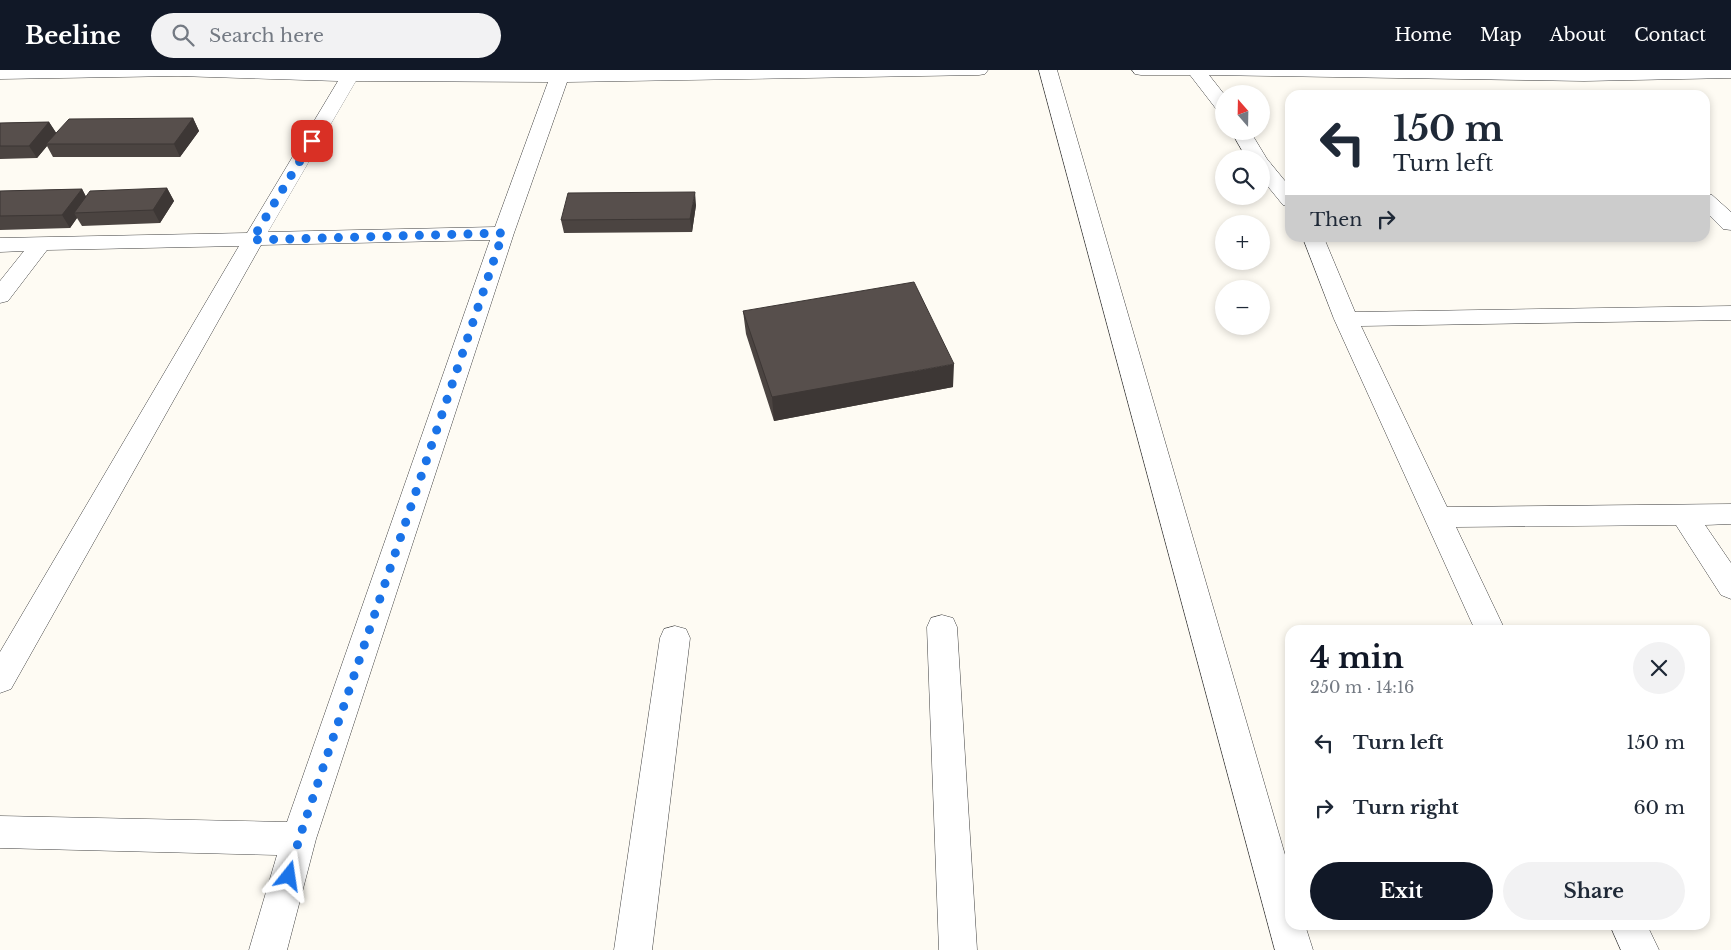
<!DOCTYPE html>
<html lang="en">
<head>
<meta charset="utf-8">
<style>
  body { margin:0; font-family:"Libre Baskerville",serif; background:#f2f2f3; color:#1f2937; height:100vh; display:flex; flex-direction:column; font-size:19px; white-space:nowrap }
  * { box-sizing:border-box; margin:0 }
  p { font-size:16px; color:#747a83 }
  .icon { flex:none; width:28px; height:28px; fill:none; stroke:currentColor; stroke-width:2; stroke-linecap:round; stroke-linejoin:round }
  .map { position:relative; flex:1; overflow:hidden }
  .sheet { position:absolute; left:1285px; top:555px; width:425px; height:305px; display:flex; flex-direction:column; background:#fff; border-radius:15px; box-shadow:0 2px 8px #0003 }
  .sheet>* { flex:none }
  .guide { position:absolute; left:1285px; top:20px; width:425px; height:152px; border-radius:15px; box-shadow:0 2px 8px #0003; background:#fff; color:#1f2937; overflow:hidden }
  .needle { width:32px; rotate:340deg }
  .fabs { position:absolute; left:1215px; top:15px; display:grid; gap:10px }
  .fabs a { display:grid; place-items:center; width:55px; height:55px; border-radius:50%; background:#fff; box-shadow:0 2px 8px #0003; font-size:25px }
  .pin { position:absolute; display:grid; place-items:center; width:42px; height:42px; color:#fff; margin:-21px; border-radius:10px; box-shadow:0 2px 8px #0006 }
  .me { position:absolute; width:55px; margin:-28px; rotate:15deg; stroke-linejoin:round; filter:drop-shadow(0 0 4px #0008) }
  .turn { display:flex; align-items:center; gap:18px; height:105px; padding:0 25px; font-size:22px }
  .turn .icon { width:65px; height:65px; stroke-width:2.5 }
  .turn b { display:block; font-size:35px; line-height:42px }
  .then { display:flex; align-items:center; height:48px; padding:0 25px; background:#0003; gap:10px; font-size:19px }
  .round { display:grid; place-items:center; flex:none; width:52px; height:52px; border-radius:26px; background:#f2f2f3 }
  .head { display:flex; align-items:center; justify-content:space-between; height:85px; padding:0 25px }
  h1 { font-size:30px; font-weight:800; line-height:38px; color:#111827 }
  .action { display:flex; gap:10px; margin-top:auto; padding:10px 25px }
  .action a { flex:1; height:58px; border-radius:30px; background:#111827; color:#fff; font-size:20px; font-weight:800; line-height:58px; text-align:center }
  .action a+a { background:#f2f2f3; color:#1f2937 }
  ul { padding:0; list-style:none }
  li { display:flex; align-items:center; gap:15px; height:65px; padding:0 25px }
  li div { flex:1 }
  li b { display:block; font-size:19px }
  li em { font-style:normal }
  header { display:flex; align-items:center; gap:30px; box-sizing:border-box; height:70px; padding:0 25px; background:#111827; color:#fff }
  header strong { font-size:24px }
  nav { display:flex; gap:28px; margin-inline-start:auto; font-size:18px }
  .search { width:350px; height:45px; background:#f2f2f3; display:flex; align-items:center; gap:12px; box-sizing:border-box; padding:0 18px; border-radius:28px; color:#747a83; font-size:19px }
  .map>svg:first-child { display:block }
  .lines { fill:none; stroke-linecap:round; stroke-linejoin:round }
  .street-casing { stroke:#424242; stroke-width:1 }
  .street { fill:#fff; fill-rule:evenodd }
  .wall { fill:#4b4441 }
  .shaded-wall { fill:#3d3735 }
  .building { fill:#574f4c; stroke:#3d3735 }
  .route { stroke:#1a73e8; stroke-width:9; stroke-dasharray:0 16.2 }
</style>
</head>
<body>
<header>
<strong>Beeline</strong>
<div class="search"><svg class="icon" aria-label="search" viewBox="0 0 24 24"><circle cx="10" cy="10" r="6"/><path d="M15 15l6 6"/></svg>Search here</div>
<nav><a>Home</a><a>Map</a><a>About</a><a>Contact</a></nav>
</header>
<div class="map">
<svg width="1731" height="880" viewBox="0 0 1731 880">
  <rect width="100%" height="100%" fill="#fefbf3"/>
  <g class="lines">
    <defs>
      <path id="street" d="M 0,0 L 988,0 L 985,4 L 979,5 L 567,12 L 514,163 L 316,769 L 287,880 L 249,880 L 277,785 L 0,778 L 0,746 L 287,752 L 490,170 L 261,175 L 11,619 L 0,623 L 0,582 L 239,176 L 47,180 L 8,231 L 0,233 L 0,211 L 24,181 L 0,182 L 0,168 L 247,163 L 338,11 L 178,6 L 0,9 ZM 356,11 L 548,12 L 495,157 L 268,162 Z
        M 1039,0 L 1057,0 L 1290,802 L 1290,855 L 1305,855 L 1313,880 L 1275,880 Z
        M 1132,0 L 1731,0 L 1731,8 L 1584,11 L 1209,5 L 1224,24 L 1224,42 L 1217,40 L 1190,5 L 1141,5 L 1135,4 Z
        M 1231,61 L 1250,61 L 1267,89 L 1290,117 L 1290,137 L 1283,135 L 1261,108 L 1261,89 L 1247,89 Z
        M 1705,123 L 1712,125 L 1731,142 L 1731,160 L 1723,159 L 1705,141 Z
        M 1303,168 L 1324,168 L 1355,242 L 1731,236 L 1731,250 L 1361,256 L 1447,437 L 1731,434 L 1731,454 L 1705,455 L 1731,493 L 1731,529 L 1721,525 L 1676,455 L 1456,457 L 1505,560 L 1475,560 L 1334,249 Z
        M 942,545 L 953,548 L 957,557 L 977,880 L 939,880 L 927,557 L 931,548 Z
        M 675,556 L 686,559 L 690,568 L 652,880 L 614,880 L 660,568 L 664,559 Z
        M 1610,855 L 1647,855 L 1659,880 L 1621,880 Z"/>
    </defs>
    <!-- street casing -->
    <use href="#street" class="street-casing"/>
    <!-- street -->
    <use href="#street" class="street"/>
  </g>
  <!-- wall -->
  <path class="wall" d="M 193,48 L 199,61 L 180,87 L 53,87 L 47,76 L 37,88 L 0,89 L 0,53 L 49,52 L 56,63 Z
    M 167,118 L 174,131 L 160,153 L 82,156 L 77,148 L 70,158 L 0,160 L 0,121 L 82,119 L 86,127 Z
    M 696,135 L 692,162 L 564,163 L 561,150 Z
    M 743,241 L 953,317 L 774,351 L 746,264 Z"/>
  <!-- shaded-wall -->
  <path class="shaded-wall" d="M 193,48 L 199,61 L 180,87 L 174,74 Z
    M 49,52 L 57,64 L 46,74 L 47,76 L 37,88 L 29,76 Z
    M 167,118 L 174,131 L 160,153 L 153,140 Z
    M 82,119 L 89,132 L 74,143 L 77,148 L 70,158 L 62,145 Z
    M 695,122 L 696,135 L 692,162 L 690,149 Z
    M 954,294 L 953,317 L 774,351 L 772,327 Z"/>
  <!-- building -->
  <path class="building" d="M 193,48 L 174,74 L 46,74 L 69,49 Z
    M 49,52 L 29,76 L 0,76 L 0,53 Z
    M 167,118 L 153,140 L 74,143 L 90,121 Z
    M 82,119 L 62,145 L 0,146 L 0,121 Z
    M 695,122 L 690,149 L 561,150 L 568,123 Z
    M 914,212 L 954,294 L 772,327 L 743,241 Z"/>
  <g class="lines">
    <!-- route -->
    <path class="route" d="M 289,806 L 299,769 L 503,163 L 252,170 L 312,71"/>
  </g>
</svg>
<div class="fabs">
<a><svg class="needle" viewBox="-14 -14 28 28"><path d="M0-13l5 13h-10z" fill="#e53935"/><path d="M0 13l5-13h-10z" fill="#747a83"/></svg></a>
<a><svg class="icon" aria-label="search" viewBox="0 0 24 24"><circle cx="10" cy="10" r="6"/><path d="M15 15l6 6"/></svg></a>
<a>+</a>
<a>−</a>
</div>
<div class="pin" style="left:312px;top:71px;background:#d93025"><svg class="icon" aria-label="arrive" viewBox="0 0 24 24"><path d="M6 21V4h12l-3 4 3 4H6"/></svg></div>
<svg class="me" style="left:289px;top:806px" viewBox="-20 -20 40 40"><path d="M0-17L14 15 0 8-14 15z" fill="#1a73e8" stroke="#fff" stroke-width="4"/></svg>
<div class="guide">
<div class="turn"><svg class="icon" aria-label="left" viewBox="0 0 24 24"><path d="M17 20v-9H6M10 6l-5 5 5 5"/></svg><div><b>150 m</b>Turn left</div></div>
<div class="then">Then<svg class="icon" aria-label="right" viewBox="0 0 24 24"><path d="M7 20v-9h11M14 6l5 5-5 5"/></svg></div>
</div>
<section class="sheet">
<div class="head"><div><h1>4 min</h1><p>250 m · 14:16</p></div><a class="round"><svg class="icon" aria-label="close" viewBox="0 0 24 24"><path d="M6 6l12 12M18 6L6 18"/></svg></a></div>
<ul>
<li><svg class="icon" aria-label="left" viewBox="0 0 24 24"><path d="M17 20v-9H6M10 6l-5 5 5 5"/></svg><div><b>Turn left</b></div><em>150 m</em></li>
<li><svg class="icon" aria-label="right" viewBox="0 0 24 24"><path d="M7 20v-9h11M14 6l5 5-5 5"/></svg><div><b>Turn right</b></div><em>60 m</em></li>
</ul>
<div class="action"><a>Exit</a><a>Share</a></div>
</section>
</div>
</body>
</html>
